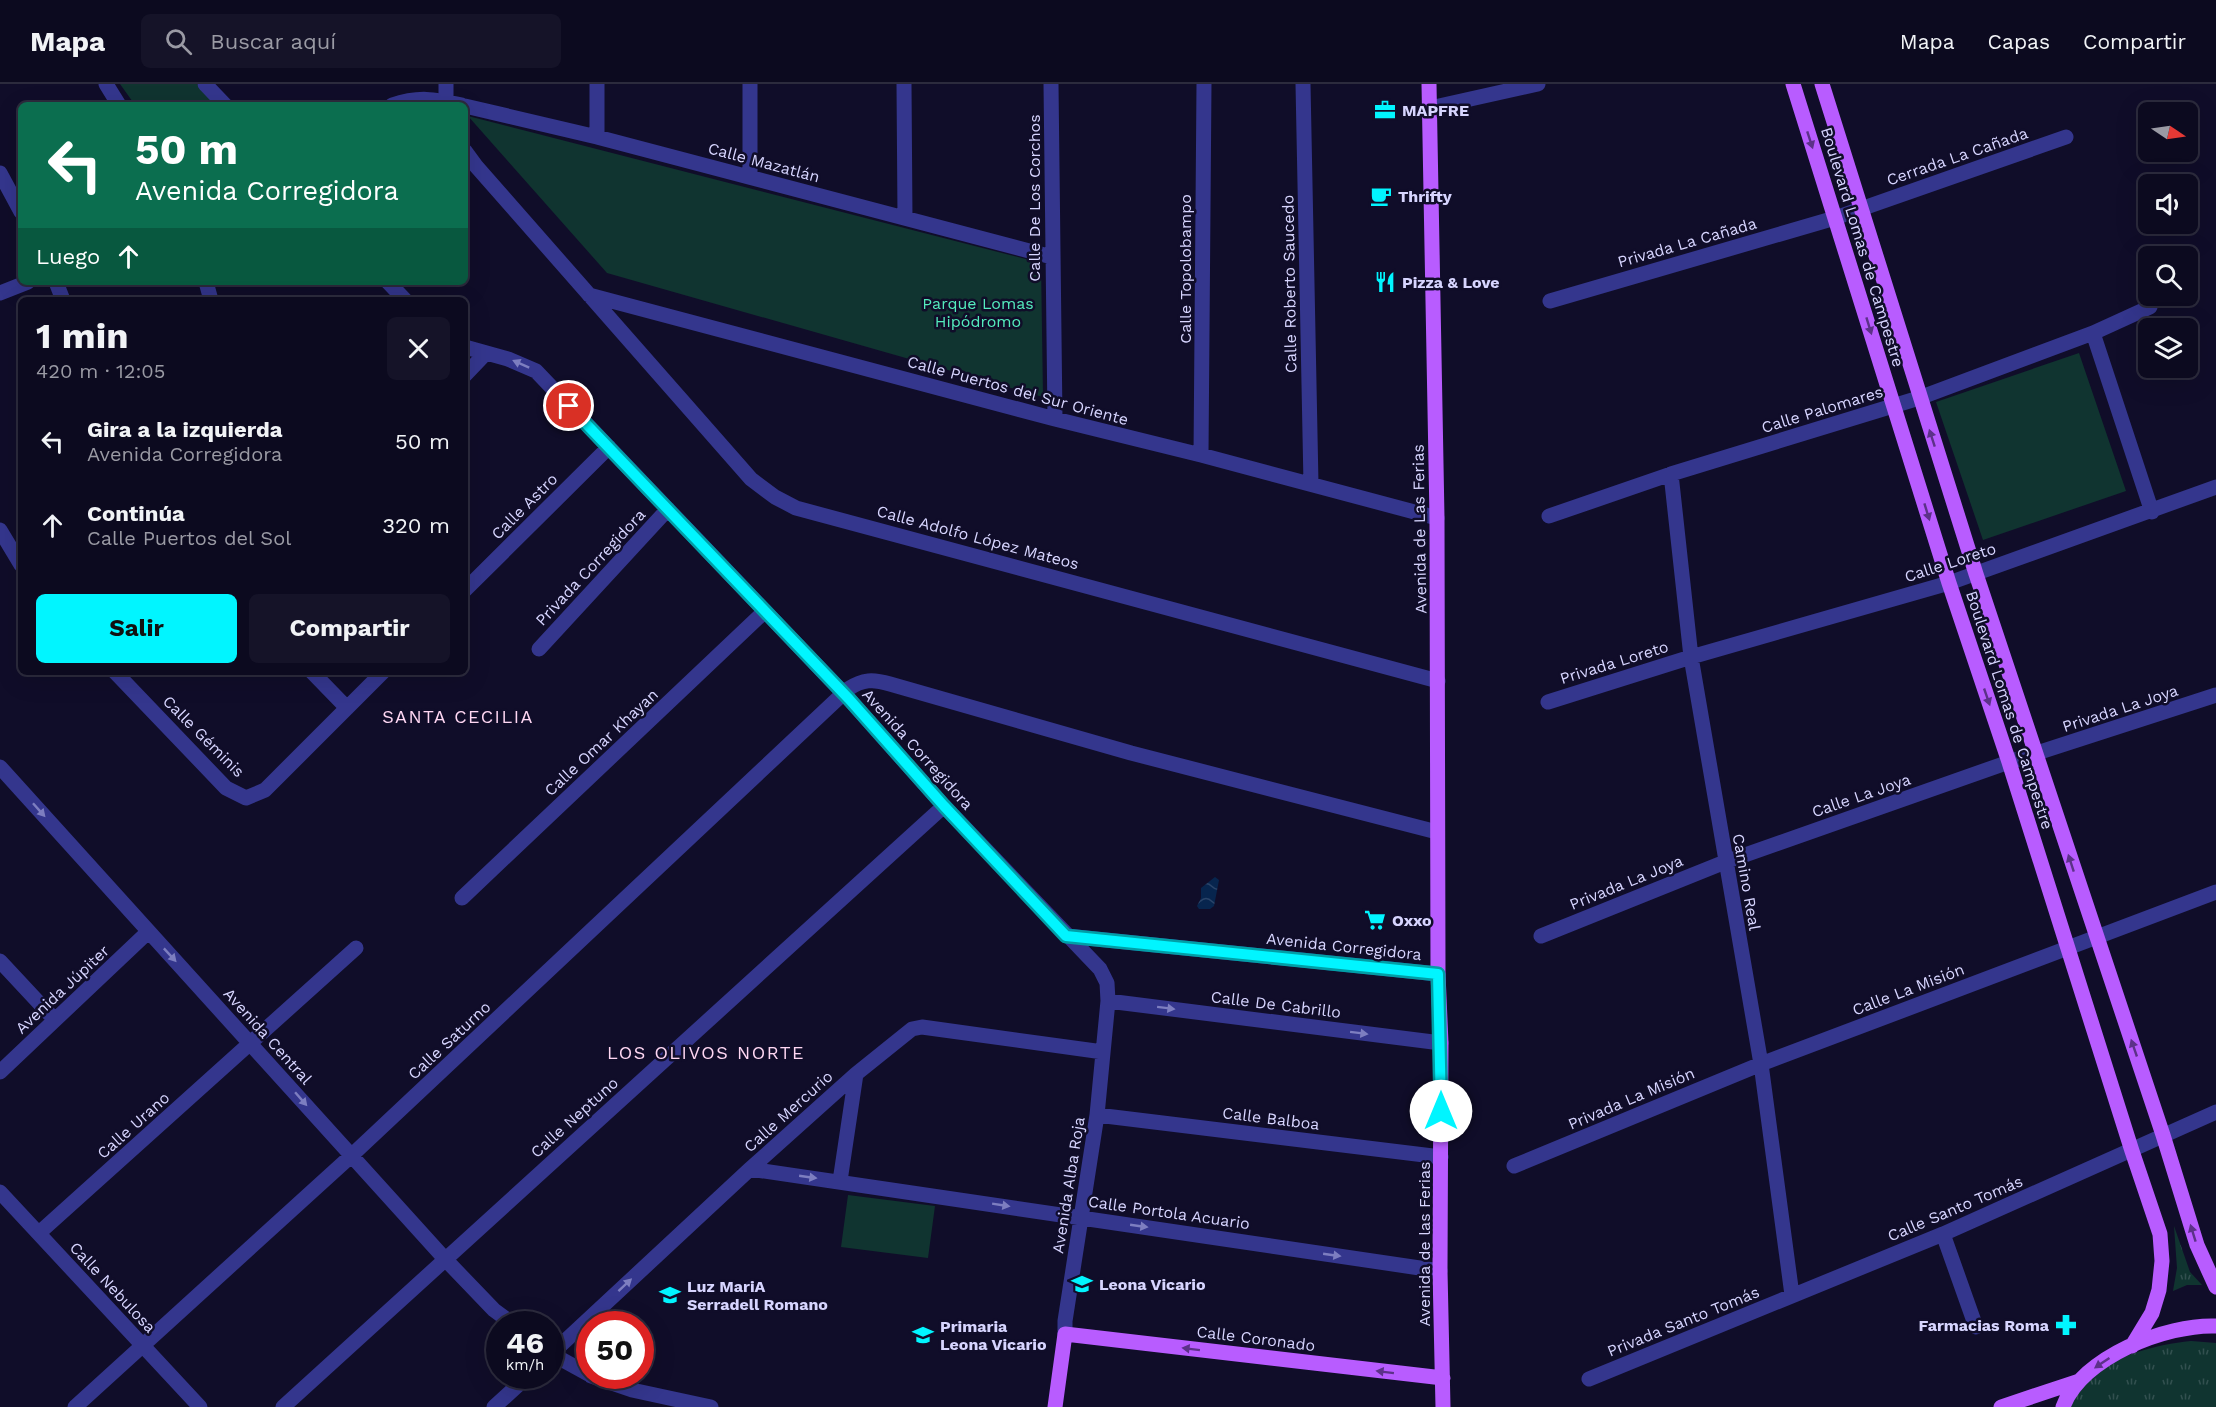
<!DOCTYPE html>
<html lang="es">
<head>
<meta charset="utf-8">
<style>
  body { margin:0; font-family:"Work Sans",sans-serif; background:#151328; color:#f1f3f6; height:100vh; display:flex; flex-direction:column; font-size:22px; white-space:nowrap }
  * { box-sizing:border-box; margin:0 }
  p { font-size:20px; color:#9a9aa4 }
  .icon { flex:none; width:33px; height:33px; fill:none; stroke:currentColor; stroke-width:2; stroke-linecap:round; stroke-linejoin:round }
  .map { position:relative; flex:1; overflow:hidden }
  .details { position:absolute; left:18px; top:213px; width:450px; height:378px; display:flex; flex-direction:column; background:#0c0a1f; border-radius:9px; box-shadow:0 6px 24px #0002,0 0 0 2px #2c2b3d }
  .details>* { flex:none }
  .banner { position:absolute; left:18px; top:18px; width:450px; height:183px; border-radius:9px; box-shadow:0 6px 24px #0002,0 0 0 2px #2c2b3d; background:#0b6e4f; color:#fff; overflow:hidden }
  .needle { width:39px; rotate:103deg }
  .controls { position:absolute; left:2138px; top:18px; display:grid; gap:12px }
  .controls a { display:grid; place-items:center; width:60px; height:60px; border-radius:9px; background:#0c0a1f; box-shadow:0 6px 24px #0002,0 0 0 2px #2c2b3d; font-size:30px }
  .speed { position:absolute; left:486px; top:1227px; display:flex; gap:12px; font-size:30px; font-weight:700; text-align:center }
  .speed>* { display:grid; place-content:center; width:78px; height:78px; border-radius:50%; background:#0c0a1f; box-shadow:0 6px 24px #0002,0 0 0 2px #2c2b3d; line-height:1 }
  .speed small { font-size:15px; font-weight:400 }
  .speed .limit { border:9px solid #d22; background:#fff; color:#111 }
  .pin { position:absolute; display:grid; place-items:center; width:51px; height:51px; color:#fff; margin:-26px; border:3px solid #fff; border-radius:50%; box-shadow:0 2px 6px #0007 }
  .me { position:absolute; width:66px; margin:-33px; rotate:0deg; stroke-linejoin:round; filter:drop-shadow(0 0 4px #0008) }
  .turn { display:flex; align-items:center; gap:21px; height:126px; padding:0 18px; font-size:27px }
  .turn .icon { width:78px; height:78px; stroke-width:2.5 }
  .turn b { display:block; font-size:42px; line-height:51px }
  .then { display:flex; align-items:center; height:57px; padding:0 18px; background:#0003; gap:12px; font-size:22px }
  .round { display:grid; place-items:center; flex:none; width:63px; height:63px; border-radius:9px; background:#151328 }
  .headline { display:flex; align-items:center; justify-content:space-between; height:102px; padding:0 18px }
  h1 { font-size:36px; font-weight:700; line-height:45px }
  .button { display:flex; gap:12px; margin-top:auto; padding:12px 18px }
  .button a { flex:1; height:69px; border-radius:9px; background:#01f5ff; color:#111; font-size:24px; font-weight:700; line-height:69px; text-align:center }
  .button a+a { background:#151328; color:#f1f3f6 }
  ul { padding:0; list-style:none }
  li { display:flex; align-items:center; gap:18px; height:84px; padding:0 18px }
  li div { flex:1 }
  li b { display:block; font-size:22px }
  li em { font-style:normal }
  header { display:flex; align-items:center; gap:36px; box-sizing:border-box; height:84px; padding:0 30px; background:#0c0a1f; border-bottom:2px solid #2c2b3d }
  header strong { font-size:28px }
  nav { display:flex; gap:33px; margin-inline-start:auto; font-size:21px }
  .search { width:420px; height:54px; background:#151328; display:flex; align-items:center; gap:15px; box-sizing:border-box; padding:0 21px; border-radius:9px; color:#9a9aa4; font-size:22px }
  .map>svg:first-child { display:block }
  .grass { fill:url(#grass-tufts) }
  .park { fill:#103430 }
  .water { fill:url(#water-waves) }
  .lines { fill:none; stroke-linecap:round; stroke-linejoin:round }
  .minor { stroke:#34368d; stroke-width:15 }
  .major { stroke:#b85cff; stroke-width:15 }
  .oneway { fill:#5c3189 }
  .oneway2 { fill:#7d7ec0 }
  .route-casing { stroke:#019fa6; stroke-width:15 }
  .route { stroke:#01f5ff; stroke-width:10 }
  .labels { text-anchor:middle; stroke-width:5; stroke-linejoin:round; paint-order:stroke }
  .poi-label { font-size:16px; font-weight:bold; fill:#d7d5ff; stroke:#100d29; text-anchor:start }
  .street-label { font-size:16px; fill:#d7d5ff; stroke:#100d29 }
  .park-label { font-size:16px; fill:#54ecbd; stroke:#100d29 }
  .neighbourhood-label { font-size:18px; letter-spacing:1.5px; fill:#ffd7f3; stroke:#100d29 }
</style>
</head>
<body>
<header>
<strong>Mapa</strong>
<div class="search"><svg class="icon" aria-label="search" viewBox="0 0 24 24"><circle cx="10" cy="10" r="6"/><path d="M15 15l6 6"/></svg>Buscar aquí</div>
<nav><a>Mapa</a><a>Capas</a><a>Compartir</a></nav>
</header>
<div class="map">
<svg width="2216" height="1323" viewBox="0 0 2216 1323">
  <defs>
    <pattern id="grass-tufts" width="24" height="20" patternUnits="userSpaceOnUse" patternTransform="scale(1.5)"><rect width="24" height="20" fill="#103430"/><path d="M3 7l-1-3M5 7V3M7 7l1-3M15 17l-1-3M17 17v-4M19 17l1-3" fill="none" stroke="#32504f"/></pattern>
    <pattern id="water-waves" width="16" height="10" patternUnits="userSpaceOnUse" patternTransform="scale(1.5)"><rect width="16" height="10" fill="#07254e"/><path d="M0 5q4-4 8 0t8 0" fill="none" stroke="#2a4469"/></pattern>
  </defs>
  <rect width="100%" height="100%" fill="#100d29"/>
  <!-- grass -->
  <path class="grass" d="M 2174,1142 L 2190,1188 L 2202,1201 L 2187,1201 L 2173,1207 L 2177,1184 Z
    M 2191,1257 L 2216,1259 L 2216,1323 L 2066,1323 C 2074,1314 2081,1301 2090,1294 C 2119,1270 2155,1261 2191,1257 Z"/>
  <!-- park -->
  <path class="park" d="M 120,0 L 197,0 L 217,21 L 135,21 Z
    M 468,32 L 1041,179 L 1043,313 L 607,189 Z
    M 2079,269 L 2126,407 L 1983,456 L 1936,318 Z
    M 848,1111 L 935,1122 L 928,1174 L 841,1163 Z"/>
  <!-- water -->
  <path class="water" d="M 1215,793 L 1219,796 L 1214,822 L 1210,825 L 1199,825 L 1197,822 L 1201,814 L 1201,804 Z"/>
  <g class="lines">
    <!-- minor -->
    <path class="minor" d="M 106,0 L 119,21
      M 205,0 L 225,21
      M 446,0 L 446,21
      M 750,0 L 750,93
      M 904,0 L 905,134
      M 1051,0 L 1055,335
      M 1303,0 L 1311,400
      M 392,21 C 419,12 434,15 462,21
      M 465,22 L 597,53 L 1052,173
      M 1430,24 L 1538,0
      M 597,53 L 597,0
      M 465,67 L 476,82 L 751,395 L 775,413 L 796,424 L 1438,597
      M 0,89 L 21,128
      M 56,198 L 63,216
      M 206,198 L 211,216
      M 388,198 L 405,216
      M 0,209 L 28,198
      M 589,211 L 1055,335 L 1201,371 L 1437,434
      M 1550,217 L 1835,134 L 2066,53
      M 2093,249 L 2152,428
      M 465,263 L 508,275 L 536,287 L 849,615 L 944,722 L 1100,885 L 1107,899 L 1108,917 L 1097,1031 L 1065,1237 L 1065,1250
      M 465,291 L 486,269
      M 1201,371 L 1204,0
      M 1671,390 L 1691,573 L 1761,980 L 1792,1211
      M 1549,432 L 1671,390 L 1919,314 L 2093,249 L 2150,223
      M 0,446 L 21,481
      M 465,506 L 609,363
      M 539,565 L 668,425
      M 115,588 L 226,704 L 246,714 L 265,706 L 383,588
      M 312,588 L 347,624
      M 1548,618 L 1691,573 L 1949,499 L 2216,403
      M 0,683 L 445,1175 L 494,1226 L 513,1240
      M 462,814 L 764,528
      M 1067,852 L 1438,890
      M 1541,852 L 1725,778 L 2009,678 L 2216,611
      M 0,877 L 55,936
      M 1108,917 L 1441,959
      M 0,988 L 148,848
      M 1097,1031 L 1441,1073
      M 1514,1082 L 1761,980 L 2216,808
      M 750,1085 L 1440,1187
      M 840,1097 L 856,990
      M 0,1108 L 200,1323
      M 39,1149 L 356,864
      M 1943,1150 L 1976,1243
      M 550,1269 L 590,1291
      M 550,1271 L 750,1085 L 856,990 L 912,945 L 922,943 L 1103,968
      M 591,1292 L 632,1306 L 711,1323
      M 1589,1295 L 1943,1150 L 2216,1028
      M 75,1323 L 351,1072 L 848,605 C 863,595 873,595 890,600 L 1131,669 L 1437,748
      M 283,1323 L 944,722
      M 494,1323 L 528,1292"/>
    <!-- major -->
    <path class="major" d="M 1429,0 L 1437,434 L 1438,890 L 1441,959 L 1440,1187 L 1443,1323
      M 1793,0 L 1949,499 L 2009,678 L 2132,1067 L 2160,1150 L 2162,1177 L 2159,1206 L 2152,1229 L 2132,1262
      M 1822,0 L 1976,490 L 2163,1051 L 2197,1161 L 2216,1203
      M 1055,1323 L 1065,1250 L 1443,1294
      M 2001,1323 L 2079,1297
      M 2063,1323 C 2081,1273 2167,1240 2216,1242"/>
  </g>
  <!-- one-way arrows -->
  <defs><path id="oneway-solid" d="M-6-.8H1V-3.2L6.5 0L1 3.2V.8H-6Z" transform="scale(1.5)"/></defs>
  <g class="oneway">
    <use href="#oneway-solid" transform="translate(1810 56) rotate(72)"/>
    <use href="#oneway-solid" transform="translate(1869 242) rotate(73)"/>
    <use href="#oneway-solid" transform="translate(1932 354) rotate(-108)"/>
    <use href="#oneway-solid" transform="translate(1927 428) rotate(73)"/>
    <use href="#oneway-solid" transform="translate(1987 613) rotate(71)"/>
    <use href="#oneway-solid" transform="translate(2071 779) rotate(-108)"/>
    <use href="#oneway-solid" transform="translate(2134 964) rotate(-109)"/>
    <use href="#oneway-solid" transform="translate(2193 1149) rotate(-107)"/>
    <use href="#oneway-solid" transform="translate(1191 1265) rotate(-173)"/>
    <use href="#oneway-solid" transform="translate(2102 1279) rotate(146)"/>
    <use href="#oneway-solid" transform="translate(1385 1288) rotate(-173)"/>
  </g>
  <g class="oneway2">
    <use href="#oneway-solid" transform="translate(521 280) rotate(-156)"/>
    <use href="#oneway-solid" transform="translate(39 726) rotate(48)"/>
    <use href="#oneway-solid" transform="translate(170 871) rotate(47)"/>
    <use href="#oneway-solid" transform="translate(1166 924) rotate(7)"/>
    <use href="#oneway-solid" transform="translate(1359 949) rotate(7)"/>
    <use href="#oneway-solid" transform="translate(301 1015) rotate(49)"/>
    <use href="#oneway-solid" transform="translate(808 1093) rotate(8)"/>
    <use href="#oneway-solid" transform="translate(1001 1121) rotate(9)"/>
    <use href="#oneway-solid" transform="translate(1139 1142) rotate(8)"/>
    <use href="#oneway-solid" transform="translate(1332 1171) rotate(8)"/>
    <use href="#oneway-solid" transform="translate(625 1201) rotate(-43)"/>
  </g>
  <g class="lines">
    <defs>
      <path id="route" d="M 569,322 L 849,615 L 944,722 L 1066,852 L 1438,890 L 1441,1027"/>
    </defs>
    <!-- route casing -->
    <use href="#route" class="route-casing"/>
    <!-- route -->
    <use href="#route" class="route"/>
  </g>
  <!-- icons -->
  <defs>
    <symbol id="office-bare" viewBox="-9 -9 18 18"><path d="M-6-3h4V-5.5h4V-3h4V5H-6ZM-1-4.5V-3h2v-1.5ZM-6 0V1H6V0Z" fill="#01f5ff" stroke="#100d29" stroke-width="2.5" paint-order="stroke"/></symbol>
    <symbol id="cafe-bare" viewBox="-9 -9 18 18"><path d="M-5.5-4.5H6V0H3Q3 3.5 0 3.5H-2.5Q-5.5 3.5-5.5 0ZM3-3.2v2h1.7v-2ZM-6 4.5H4V6H-6Z" fill="#01f5ff" stroke="#100d29" stroke-width="2.5" paint-order="stroke"/></symbol>
    <symbol id="restaurant-bare" viewBox="-9 -9 18 18"><path d="M-5-6h1v4h1v-4h1v4h1v-4h1v5L-1.5 .5V6h-2V.5L-5-1ZM5-6V6H3V1.5H1.5Q1.5-4 5-6Z" fill="#01f5ff" stroke="#100d29" stroke-width="2.5" paint-order="stroke"/></symbol>
    <symbol id="supermarket-bare" viewBox="-9 -9 18 18"><path d="M-6-5.5h2.5l.6 2H6L4.5 2H-2.5L-4.4-4H-6ZM-1.5 3.2a1.3 1.3 0 1 0 .1 0ZM3 3.2a1.3 1.3 0 1 0 .1 0Z" fill="#01f5ff" stroke="#100d29" stroke-width="2.5" paint-order="stroke"/></symbol>
    <symbol id="school-bare" viewBox="-9 -9 18 18"><path d="M0-5L7-2L0 1L-7-2ZM-4 1L0 2.5L4 1V4Q0 6-4 4Z" fill="#01f5ff" stroke="#100d29" stroke-width="2.5" paint-order="stroke"/></symbol>
    <symbol id="pharmacy-bare" viewBox="-9 -9 18 18"><path d="M-2-6h4v4h4v4h-4v4h-4v-4h-4v-4h4Z" fill="#01f5ff" stroke="#100d29" stroke-width="2.5" paint-order="stroke"/></symbol>
  </defs>
  <g fill-rule="evenodd">
    <use href="#office-bare" x="1370" y="11" width="30" height="30"/>
    <use href="#cafe-bare" x="1366" y="97" width="30" height="30"/>
    <use href="#restaurant-bare" x="1370" y="183" width="30" height="30"/>
    <use href="#supermarket-bare" x="1360" y="821" width="30" height="30"/>
    <use href="#school-bare" x="1067" y="1185" width="30" height="30"/>
    <use href="#school-bare" x="655" y="1196" width="30" height="30"/>
    <use href="#pharmacy-bare" x="2051" y="1226" width="30" height="30"/>
    <use href="#school-bare" x="908" y="1236" width="30" height="30"/>
  </g>
  <g class="labels">
    <!-- poi labels -->
    <g class="poi-label">
      <text x="1402" y="32">MAPFRE</text>
      <text x="1398" y="118">Thrifty</text>
      <text x="1402" y="204">Pizza &amp; Love</text>
      <text x="1392" y="842">Oxxo</text>
      <text x="1099" y="1206">Leona Vicario</text>
      <text x="687" y="1208">Luz MariA<tspan x="687" dy="18">Serradell Romano</tspan></text>
      <text x="2049" y="1247" text-anchor="end">Farmacias Roma</text>
      <text x="940" y="1248">Primaria<tspan x="940" dy="18">Leona Vicario</tspan></text>
    </g>
    <!-- street labels -->
    <g class="street-label">
      <text transform="translate(1957 72) rotate(-19)" y="6">Cerrada La Cañada</text>
      <text transform="translate(764 78) rotate(15)" y="6">Calle Mazatlán</text>
      <text transform="translate(1034 114) rotate(-90)" y="6">Calle De Los Corchos</text>
      <text transform="translate(1687 158) rotate(-16)" y="6">Privada La Cañada</text>
      <text transform="translate(1863 163) rotate(73)" y="6">Boulevard Lomas de Campestre</text>
      <text transform="translate(1185 185) rotate(-90)" y="6">Calle Topolobampo</text>
      <text transform="translate(1289 200) rotate(-91)" y="6">Calle Roberto Saucedo</text>
      <text transform="translate(1018 306) rotate(15)" y="6">Calle Puertos del Sur Oriente</text>
      <text transform="translate(1822 325) rotate(-17)" y="6">Calle Palomares</text>
      <text transform="translate(524 422) rotate(-45)" y="6">Calle Astro</text>
      <text transform="translate(1419 445) rotate(-91)" y="6">Avenida de Las Ferias</text>
      <text transform="translate(978 453) rotate(15)" y="6">Calle Adolfo López Mateos</text>
      <text transform="translate(1950 478) rotate(-18)" y="6">Calle Loreto</text>
      <text transform="translate(590 483) rotate(-47)" y="6">Privada Corregidora</text>
      <text transform="translate(1614 578) rotate(-17)" y="6">Privada Loreto</text>
      <text transform="translate(2120 624) rotate(-18)" y="6">Privada La Joya</text>
      <text transform="translate(2010 626) rotate(72)" y="6">Boulevard Lomas de Campestre</text>
      <text transform="translate(204 652) rotate(45)" y="6">Calle Géminis</text>
      <text transform="translate(601 658) rotate(-43)" y="6">Calle Omar Khayan</text>
      <text transform="translate(918 665) rotate(48)" y="6">Avenida Corregidora</text>
      <text transform="translate(1861 711) rotate(-19)" y="6">Calle La Joya</text>
      <text transform="translate(1626 798) rotate(-22)" y="6">Privada La Joya</text>
      <text transform="translate(1747 798) rotate(80)" y="6">Camino Real</text>
      <text transform="translate(1344 862) rotate(6)" y="6">Avenida Corregidora</text>
      <text transform="translate(62 905) rotate(-43)" y="6">Avenida Júpiter</text>
      <text transform="translate(1908 905) rotate(-21)" y="6">Calle La Misión</text>
      <text transform="translate(1276 920) rotate(7)" y="6">Calle De Cabrillo</text>
      <text transform="translate(268 952) rotate(48)" y="6">Avenida Central</text>
      <text transform="translate(449 956) rotate(-43)" y="6">Calle Saturno</text>
      <text transform="translate(1631 1014) rotate(-23)" y="6">Privada La Misión</text>
      <text transform="translate(788 1027) rotate(-42)" y="6">Calle Mercurio</text>
      <text transform="translate(574 1033) rotate(-42)" y="6">Calle Neptuno</text>
      <text transform="translate(1271 1034) rotate(7)" y="6">Calle Balboa</text>
      <text transform="translate(133 1041) rotate(-42)" y="6">Calle Urano</text>
      <text transform="translate(1068 1101) rotate(-81)" y="6">Avenida Alba Roja</text>
      <text transform="translate(1955 1124) rotate(-23)" y="6">Calle Santo Tomás</text>
      <text transform="translate(1169 1128) rotate(8)" y="6">Calle Portola Acuario</text>
      <text transform="translate(1424 1160) rotate(-90)" y="6">Avenida de las Ferias</text>
      <text transform="translate(113 1203) rotate(47)" y="6">Calle Nebulosa</text>
      <text transform="translate(1683 1237) rotate(-22)" y="6">Privada Santo Tomás</text>
      <text transform="translate(1256 1254) rotate(7)" y="6">Calle Coronado</text>
    </g>
    <!-- park labels -->
    <g class="park-label">
      <text x="978" y="225">Parque Lomas<tspan x="978" dy="18">Hipódromo</tspan></text>
    </g>
    <!-- neighbourhood labels -->
    <g class="neighbourhood-label">
      <text x="458" y="639">SANTA CECILIA</text>
      <text x="706" y="975">LOS OLIVOS NORTE</text>
    </g>
  </g>
</svg>
<div class="controls">
<a><svg class="needle" viewBox="-14 -14 28 28"><path d="M0-13l5 13h-10z" fill="#e53935"/><path d="M0 13l5-13h-10z" fill="#9a9aa4"/></svg></a>
<a><svg class="icon" aria-label="sound" viewBox="0 0 24 24"><path d="M4 9h4l5-4v14l-5-4H4zM17 9q2 3 0 6"/></svg></a>
<a><svg class="icon" aria-label="search" viewBox="0 0 24 24"><circle cx="10" cy="10" r="6"/><path d="M15 15l6 6"/></svg></a>
<a><svg class="icon" aria-label="layers" viewBox="0 0 24 24"><path d="M12 4l9 5-9 5-9-5zM3 14l9 5 9-5"/></svg></a>
</div>
<div class="speed"><div>46<small>km/h</small></div><div class="limit">50</div></div>
<div class="pin" style="left:569px;top:322px;background:#d93025"><svg class="icon" aria-label="arrive" viewBox="0 0 24 24"><path d="M6 21V4h12l-3 4 3 4H6"/></svg></div>
<svg class="me" style="left:1441px;top:1027px" viewBox="-20 -20 40 40"><circle r="19" fill="#fff"/><path d="M0-13L10 11 0 6-10 11z" fill="#01f5ff"/></svg>
<div class="banner">
<div class="turn"><svg class="icon" aria-label="left" viewBox="0 0 24 24"><path d="M17 20v-9H6M10 6l-5 5 5 5"/></svg><div><b>50 m</b>Avenida Corregidora</div></div>
<div class="then">Luego<svg class="icon" aria-label="ahead" viewBox="0 0 24 24"><path d="M12 20V5M6 11l6-6 6 6"/></svg></div>
</div>
<section class="details">
<div class="headline"><div><h1>1 min</h1><p>420 m · 12:05</p></div><a class="round"><svg class="icon" aria-label="close" viewBox="0 0 24 24"><path d="M6 6l12 12M18 6L6 18"/></svg></a></div>
<ul>
<li><svg class="icon" aria-label="left" viewBox="0 0 24 24"><path d="M17 20v-9H6M10 6l-5 5 5 5"/></svg><div><b>Gira a la izquierda</b><p>Avenida Corregidora</p></div><em>50 m</em></li>
<li><svg class="icon" aria-label="ahead" viewBox="0 0 24 24"><path d="M12 20V5M6 11l6-6 6 6"/></svg><div><b>Continúa</b><p>Calle Puertos del Sol</p></div><em>320 m</em></li>
</ul>
<div class="button"><a>Salir</a><a>Compartir</a></div>
</section>
</div>
</body>
</html>
